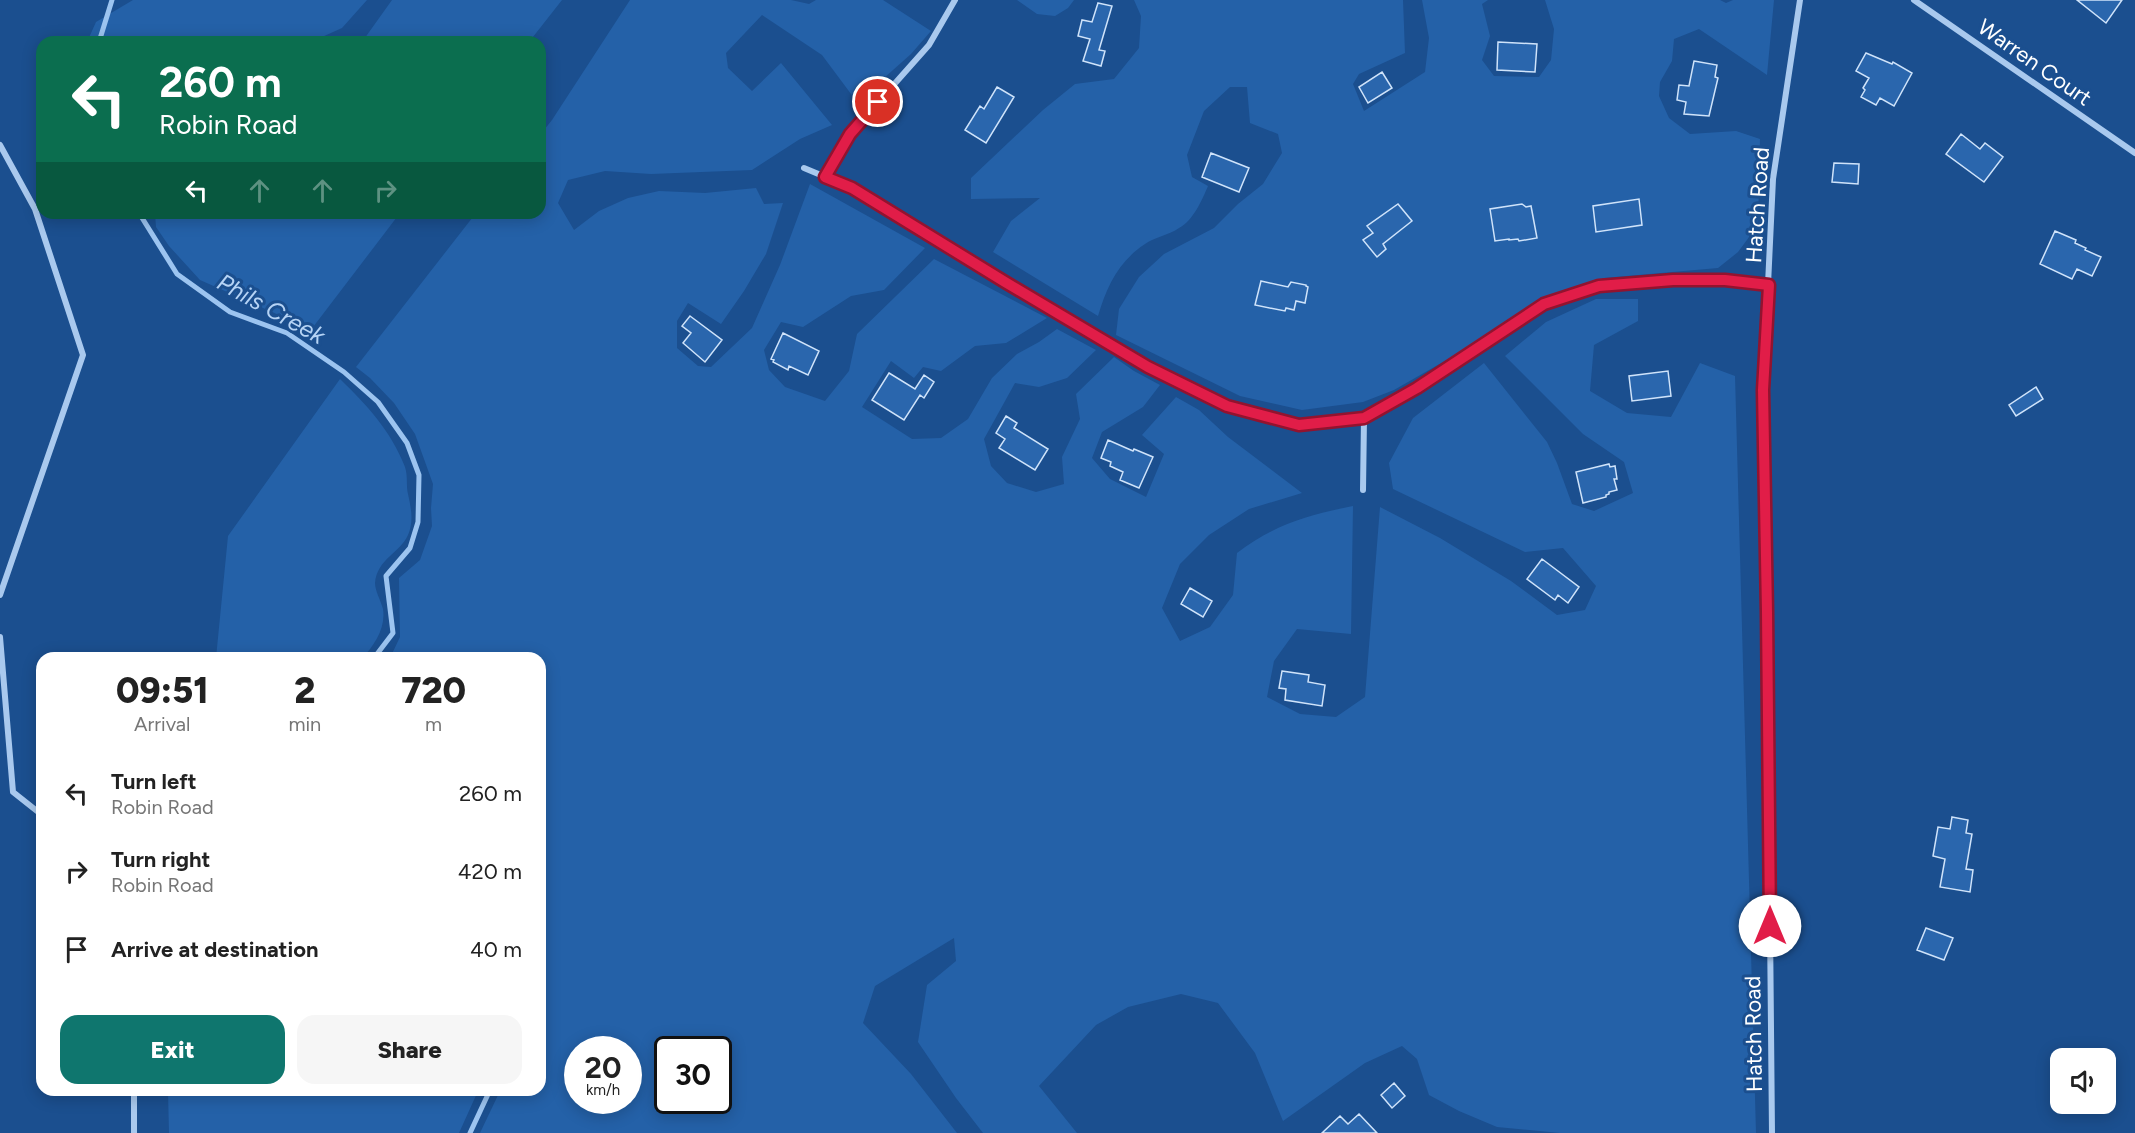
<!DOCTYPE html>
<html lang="en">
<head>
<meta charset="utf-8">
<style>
  body { margin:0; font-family:Figtree,sans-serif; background:#f6f6f6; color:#222; height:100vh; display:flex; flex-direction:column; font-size:22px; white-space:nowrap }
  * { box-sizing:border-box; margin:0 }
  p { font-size:20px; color:#767676 }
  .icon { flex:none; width:33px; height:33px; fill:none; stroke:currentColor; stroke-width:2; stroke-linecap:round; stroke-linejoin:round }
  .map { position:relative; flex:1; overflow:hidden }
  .panel { position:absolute; left:36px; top:652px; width:510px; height:444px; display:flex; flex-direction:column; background:#fff; border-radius:18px; box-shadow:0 3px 15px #0003 }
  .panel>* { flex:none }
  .top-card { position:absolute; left:36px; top:36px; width:510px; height:183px; border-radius:18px; box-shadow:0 3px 15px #0003; background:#0b6e4f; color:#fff; overflow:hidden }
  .tools { position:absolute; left:2050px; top:1048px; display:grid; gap:12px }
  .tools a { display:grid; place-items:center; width:66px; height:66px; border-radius:12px; background:#fff; box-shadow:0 3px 15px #0003; font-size:30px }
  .speed { position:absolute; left:564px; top:1036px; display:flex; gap:12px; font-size:30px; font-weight:700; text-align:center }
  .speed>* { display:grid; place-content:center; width:78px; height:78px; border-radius:50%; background:#fff; box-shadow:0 3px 15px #0003; line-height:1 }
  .speed small { font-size:15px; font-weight:400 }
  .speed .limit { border:3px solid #111; border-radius:9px; background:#fff; color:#111 }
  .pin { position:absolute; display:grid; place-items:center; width:51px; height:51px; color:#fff; margin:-26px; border:3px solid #fff; border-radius:50%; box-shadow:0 2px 6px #0007 }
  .me { position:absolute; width:66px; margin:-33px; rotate:0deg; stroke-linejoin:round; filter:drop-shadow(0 0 4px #0008) }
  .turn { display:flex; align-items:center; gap:21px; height:126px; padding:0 24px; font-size:27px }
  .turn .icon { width:78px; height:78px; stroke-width:2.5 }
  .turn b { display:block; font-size:42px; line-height:51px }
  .lanes { display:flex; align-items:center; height:57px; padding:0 24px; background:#0003; justify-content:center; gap:30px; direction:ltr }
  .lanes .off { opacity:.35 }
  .eta { display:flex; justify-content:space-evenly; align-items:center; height:102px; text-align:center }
  .eta b { font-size:36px; font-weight:800; line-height:42px }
  .action { display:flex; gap:12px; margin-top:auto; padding:12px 24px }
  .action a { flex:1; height:69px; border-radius:18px; background:#0f766e; color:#fff; font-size:24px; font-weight:800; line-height:69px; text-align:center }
  .action a+a { background:#f6f6f6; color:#222 }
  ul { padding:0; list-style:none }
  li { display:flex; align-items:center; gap:18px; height:78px; padding:0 24px }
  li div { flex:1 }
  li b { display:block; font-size:22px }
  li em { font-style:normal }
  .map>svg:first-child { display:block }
  .green { fill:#2461a8; fill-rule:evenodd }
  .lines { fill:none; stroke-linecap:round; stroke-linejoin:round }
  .stream { stroke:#9cc4f0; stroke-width:5 }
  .building { fill:#2a66ad; stroke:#cfe3fa; stroke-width:1.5 }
  .minor { stroke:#a9c9ee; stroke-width:6 }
  .route-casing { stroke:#92132f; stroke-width:15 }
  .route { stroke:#e11d48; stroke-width:10 }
  .labels { text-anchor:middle; stroke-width:6; stroke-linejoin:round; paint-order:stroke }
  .street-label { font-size:22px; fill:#fff; stroke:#1b4f8f }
  .water-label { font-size:24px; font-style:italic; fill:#b5d3f5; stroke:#1b4f8f }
</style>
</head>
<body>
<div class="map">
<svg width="2135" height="1133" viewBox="0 0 2135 1133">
  <rect width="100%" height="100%" fill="#1b4f8f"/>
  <!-- green -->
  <path class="green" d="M 133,0 L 367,0 L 342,28 L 322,37 L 258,39 L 255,42 L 87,42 L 96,22 Z
    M 392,0 L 562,0 L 529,42 L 362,42 Z
    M 630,0 L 791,0 L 809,4 L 816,0 L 883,0 L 931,31 L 911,54 L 857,102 L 822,55 L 762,15 L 726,53 L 728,68 L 752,91 L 781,63 L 832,125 L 800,139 L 752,170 L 651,174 L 605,171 L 568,180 L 558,203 L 574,230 L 599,211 L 628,198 L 659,191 L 705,193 L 756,188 L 764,204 L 783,203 L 766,254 L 744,291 L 721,324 L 688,303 L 677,321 L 677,348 L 698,366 L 711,367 L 752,328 L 780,265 L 810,184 L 925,248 L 884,290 L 851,296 L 803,327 L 781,322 L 764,350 L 769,370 L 785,387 L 825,401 L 849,371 L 857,334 L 934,259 L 1047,318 L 1006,343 L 975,346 L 941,371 L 923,367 L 914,378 L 891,361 L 862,407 L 912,439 L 941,438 L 968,419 L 992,378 L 1017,354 L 1039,342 L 1057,329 L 1096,350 L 1067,378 L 1039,387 L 1015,383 L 984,439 L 991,466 L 1007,483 L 1036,492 L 1064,484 L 1062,457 L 1080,419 L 1076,394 L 1114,357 L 1134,371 L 1160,385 L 1143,407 L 1102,432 L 1092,458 L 1110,479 L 1146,497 L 1164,454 L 1142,435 L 1176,397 L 1199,410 L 1228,437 L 1302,493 L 1249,509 L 1209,535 L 1180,564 L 1162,608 L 1180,641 L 1210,627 L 1233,595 L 1237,553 C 1275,524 1308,515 1353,506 L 1351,634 L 1297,629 L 1274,661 L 1267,697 L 1300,714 L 1336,717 L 1365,697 L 1380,507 L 1440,538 L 1511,581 L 1557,615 L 1585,610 L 1596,586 L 1563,548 L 1525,552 L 1393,489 L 1389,463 L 1413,418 L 1484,363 L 1547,442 L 1557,463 L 1572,504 L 1594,511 L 1633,493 L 1624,462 L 1583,434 L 1505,356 L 1546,322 L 1596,299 L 1638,299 L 1638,321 L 1594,345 L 1590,391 L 1627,413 L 1671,417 L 1700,363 L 1735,376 L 1756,1133 L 1560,1133 L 1497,1127 L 1459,1111 L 1429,1095 L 1417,1059 L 1402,1046 L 1365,1063 L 1283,1121 L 1255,1053 L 1218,1003 L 1181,994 L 1128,1007 L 1096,1025 L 1039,1086 L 1077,1133 L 983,1133 L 956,1098 L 918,1042 L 927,985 L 956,961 L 954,938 L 875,986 L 863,1023 L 911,1074 L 957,1133 L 480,1133 L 500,1091 L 540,1090 L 540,658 L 390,658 L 400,637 L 399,578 L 420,560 L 432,526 L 431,508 L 433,484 L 415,434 L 394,403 L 370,378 L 356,367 L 476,213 L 540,213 L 540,135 L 552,120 ZM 578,1050 L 628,1050 L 628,1101 L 578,1101 ZM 668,1050 L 718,1050 L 718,1101 L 668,1101 Z
    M 1017,0 L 1074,0 L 1068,8 L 1055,16 L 1037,14 Z
    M 1134,0 L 1403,0 L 1405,53 L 1359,74 L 1353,84 L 1364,111 L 1425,72 L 1429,38 L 1422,0 L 1488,0 L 1482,4 L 1490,36 L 1482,60 L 1494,76 L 1539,77 L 1551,60 L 1554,29 L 1545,0 L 1720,0 L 1726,3 L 1733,0 L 1774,0 L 1767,75 L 1699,29 L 1674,39 L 1672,61 L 1660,82 L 1659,96 L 1669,118 L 1690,134 L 1736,131 L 1760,139 L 1758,225 L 1738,252 L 1718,268 L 1604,278 L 1541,300 L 1457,354 L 1394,390 L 1363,402 L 1302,410 L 1240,396 L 1116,335 L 1119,309 L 1139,277 L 1164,254 L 1214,228 L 1238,204 L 1263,184 L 1282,153 L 1278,134 L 1250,123 L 1247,87 L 1230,87 L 1204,111 L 1187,155 L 1192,177 L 1208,186 C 1202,200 1193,221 1179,228 C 1169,235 1155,237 1145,244 C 1118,262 1107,286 1098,316 L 993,252 L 1011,221 L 1040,198 L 971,199 L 971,178 L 1043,110 L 1075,84 L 1114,79 L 1139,48 L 1141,16 Z
    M 155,213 L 400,213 L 307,335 L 279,315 L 200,280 L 169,246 L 156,227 Z
    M 340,379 C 367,405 391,431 405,467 C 408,476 406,486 408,494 C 411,508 414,521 408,535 C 400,553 377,559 375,583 C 375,591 381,601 383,609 C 386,628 374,646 362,658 L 216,658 L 228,536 Z
    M 168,1091 L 168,1090 L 478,1091 L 459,1133 L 169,1133 Z"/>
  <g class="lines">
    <!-- stream -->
    <path class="stream" d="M 99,42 L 112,0
      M 139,213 L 177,274 L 230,312 L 287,333 L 344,372 L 378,402 L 407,443 L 419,475 L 418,522 L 410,548 L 386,576 L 393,633 L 374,658
      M 470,1133 L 490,1090"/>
  </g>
  <!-- building -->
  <path class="building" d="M 2077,0 L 2122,0 L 2106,23 Z
    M 1098,3 L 1112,6 L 1099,50 L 1105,51 L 1101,66 L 1083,61 L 1090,39 L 1078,36 L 1082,20 L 1092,22 Z
    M 1498,42 L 1537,44 L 1535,72 L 1497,70 Z
    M 1866,53 L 1892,64 L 1893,62 L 1912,73 L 1894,106 L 1880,98 L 1876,105 L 1861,97 L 1865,90 L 1863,88 L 1869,78 L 1856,71 Z
    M 1694,61 L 1717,65 L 1715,77 L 1718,78 L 1709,116 L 1684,114 L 1686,102 L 1677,100 L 1679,85 L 1689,86 Z
    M 1382,72 L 1392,88 L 1368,103 L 1359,87 Z
    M 997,87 L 1014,97 L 986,143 L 965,130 L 980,106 L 984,109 Z
    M 1961,134 L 1980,149 L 1985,143 L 2003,157 L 1984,182 L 1946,154 Z
    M 1211,153 L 1249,168 L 1239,192 L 1202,177 Z
    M 1834,163 L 1859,164 L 1858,184 L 1832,182 Z
    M 1639,199 L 1642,225 L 1596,232 L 1593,206 Z
    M 1398,204 L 1412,221 L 1383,244 L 1386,249 L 1377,257 L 1363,240 L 1373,233 L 1367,226 Z
    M 1522,204 L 1526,207 L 1531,206 L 1537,238 L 1519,241 L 1518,239 L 1509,240 L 1509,239 L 1495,241 L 1490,209 Z
    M 2055,231 L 2076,240 L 2075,243 L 2086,248 L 2085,250 L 2101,257 L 2092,276 L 2077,269 L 2072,279 L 2040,264 Z
    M 1261,281 L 1288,287 L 1291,282 L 1306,285 L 1306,286 L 1308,287 L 1305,303 L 1296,301 L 1294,310 L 1286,308 L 1285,311 L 1255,305 Z
    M 690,316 L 722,340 L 705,362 L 683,343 L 691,333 L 682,326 Z
    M 783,333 L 819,351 L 808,375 L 789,366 L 788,370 L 773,362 L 774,360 L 771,359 Z
    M 1668,371 L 1671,396 L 1632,401 L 1629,376 Z
    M 889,373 L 915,389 L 924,375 L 934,382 L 924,398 L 920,395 L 904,420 L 872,400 Z
    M 2036,387 L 2043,399 L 2016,416 L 2009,405 Z
    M 1006,416 L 1017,423 L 1014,428 L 1048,449 L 1035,470 L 999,448 L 1005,439 L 996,433 Z
    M 1108,440 L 1133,451 L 1134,449 L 1153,457 L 1139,488 L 1120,480 L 1123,472 L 1110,466 L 1111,462 L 1101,458 Z
    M 1609,464 L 1610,467 L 1615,466 L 1617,479 L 1614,479 L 1617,490 L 1609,492 L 1609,494 L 1606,495 L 1606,497 L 1583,503 L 1576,472 Z
    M 1542,559 L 1579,587 L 1568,603 L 1558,595 L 1555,600 L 1527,579 Z
    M 1190,588 L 1212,601 L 1203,617 L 1181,604 Z
    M 1282,671 L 1309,675 L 1308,682 L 1325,685 L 1322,706 L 1285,700 L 1286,689 L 1279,688 Z
    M 1952,817 L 1968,820 L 1966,833 L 1972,834 L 1966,869 L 1973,870 L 1970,892 L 1940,887 L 1945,859 L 1933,856 L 1938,827 L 1950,829 Z
    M 1926,928 L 1953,938 L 1944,960 L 1917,950 Z
    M 1394,1083 L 1405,1096 L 1392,1108 L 1381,1095 Z
    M 1359,1114 L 1377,1133 L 1322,1133 L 1340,1116 L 1348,1124 Z"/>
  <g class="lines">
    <!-- minor -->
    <path class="minor" d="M 1914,0 L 2135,153
      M 0,145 L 35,209 L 83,355 L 0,595
      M 804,168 L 852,188 L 1004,282 L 1148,367 L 1227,406 L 1299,425 L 1364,418 L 1417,388 L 1544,304 L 1599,286 L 1673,280 L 1725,280 L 1769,285
      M 825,177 L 850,134 L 929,45 L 955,0
      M 1363,490 L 1364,418
      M 0,637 L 13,792 L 42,815
      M 134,1133 L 134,1090
      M 1772,1133 L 1767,612 L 1763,390 L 1773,179 L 1800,0"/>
  </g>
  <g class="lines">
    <defs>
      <path id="route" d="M 878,102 L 850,134 L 825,177 L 852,188 L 1005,282 L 1148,367 L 1227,406 L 1299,425 L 1364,418 L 1417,388 L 1544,304 L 1599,286 L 1673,280 L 1725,280 L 1769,285 L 1763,390 L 1767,612 L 1770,926"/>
    </defs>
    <!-- route casing -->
    <use href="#route" class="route-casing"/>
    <!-- route -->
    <use href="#route" class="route"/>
  </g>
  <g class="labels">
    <!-- street labels -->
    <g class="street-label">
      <text transform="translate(2035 62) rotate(35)" y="8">Warren Court</text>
      <text transform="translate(1757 205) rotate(-86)" y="8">Hatch Road</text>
      <text transform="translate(1753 1034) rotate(-91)" y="8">Hatch Road</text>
    </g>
    <!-- water labels -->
    <g class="water-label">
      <text transform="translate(271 309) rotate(29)" y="8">Phils Creek</text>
    </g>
  </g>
</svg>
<div class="tools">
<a><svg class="icon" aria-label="sound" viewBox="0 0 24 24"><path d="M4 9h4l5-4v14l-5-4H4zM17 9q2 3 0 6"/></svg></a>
</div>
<div class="speed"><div>20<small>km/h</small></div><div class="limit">30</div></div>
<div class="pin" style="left:878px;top:102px;background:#d93025"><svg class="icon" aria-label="arrive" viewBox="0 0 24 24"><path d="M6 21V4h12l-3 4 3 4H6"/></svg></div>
<svg class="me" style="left:1770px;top:926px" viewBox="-20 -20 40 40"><circle r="19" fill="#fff"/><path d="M0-13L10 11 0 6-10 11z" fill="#e11d48"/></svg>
<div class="top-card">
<div class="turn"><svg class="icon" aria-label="left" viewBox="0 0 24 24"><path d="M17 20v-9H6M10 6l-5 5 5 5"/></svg><div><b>260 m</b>Robin Road</div></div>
<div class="lanes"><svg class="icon" aria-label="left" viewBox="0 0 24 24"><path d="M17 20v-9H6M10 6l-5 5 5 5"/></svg><svg class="icon off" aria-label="ahead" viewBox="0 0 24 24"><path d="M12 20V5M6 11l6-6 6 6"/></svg><svg class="icon off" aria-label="ahead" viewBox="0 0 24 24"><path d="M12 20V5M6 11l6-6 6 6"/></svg><svg class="icon off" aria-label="right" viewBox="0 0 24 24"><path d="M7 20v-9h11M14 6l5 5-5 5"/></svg></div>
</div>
<section class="panel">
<div class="eta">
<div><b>09:51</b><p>Arrival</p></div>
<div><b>2</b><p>min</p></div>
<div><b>720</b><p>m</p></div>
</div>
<ul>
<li><svg class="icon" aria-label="left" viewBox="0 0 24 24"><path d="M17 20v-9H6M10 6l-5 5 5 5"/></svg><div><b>Turn left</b><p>Robin Road</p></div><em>260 m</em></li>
<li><svg class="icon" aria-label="right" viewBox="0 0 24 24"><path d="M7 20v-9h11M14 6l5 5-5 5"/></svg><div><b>Turn right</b><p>Robin Road</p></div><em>420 m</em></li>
<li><svg class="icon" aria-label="arrive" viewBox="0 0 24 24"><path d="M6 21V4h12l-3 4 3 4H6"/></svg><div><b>Arrive at destination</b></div><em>40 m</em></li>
</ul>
<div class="action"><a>Exit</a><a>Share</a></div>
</section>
</div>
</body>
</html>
